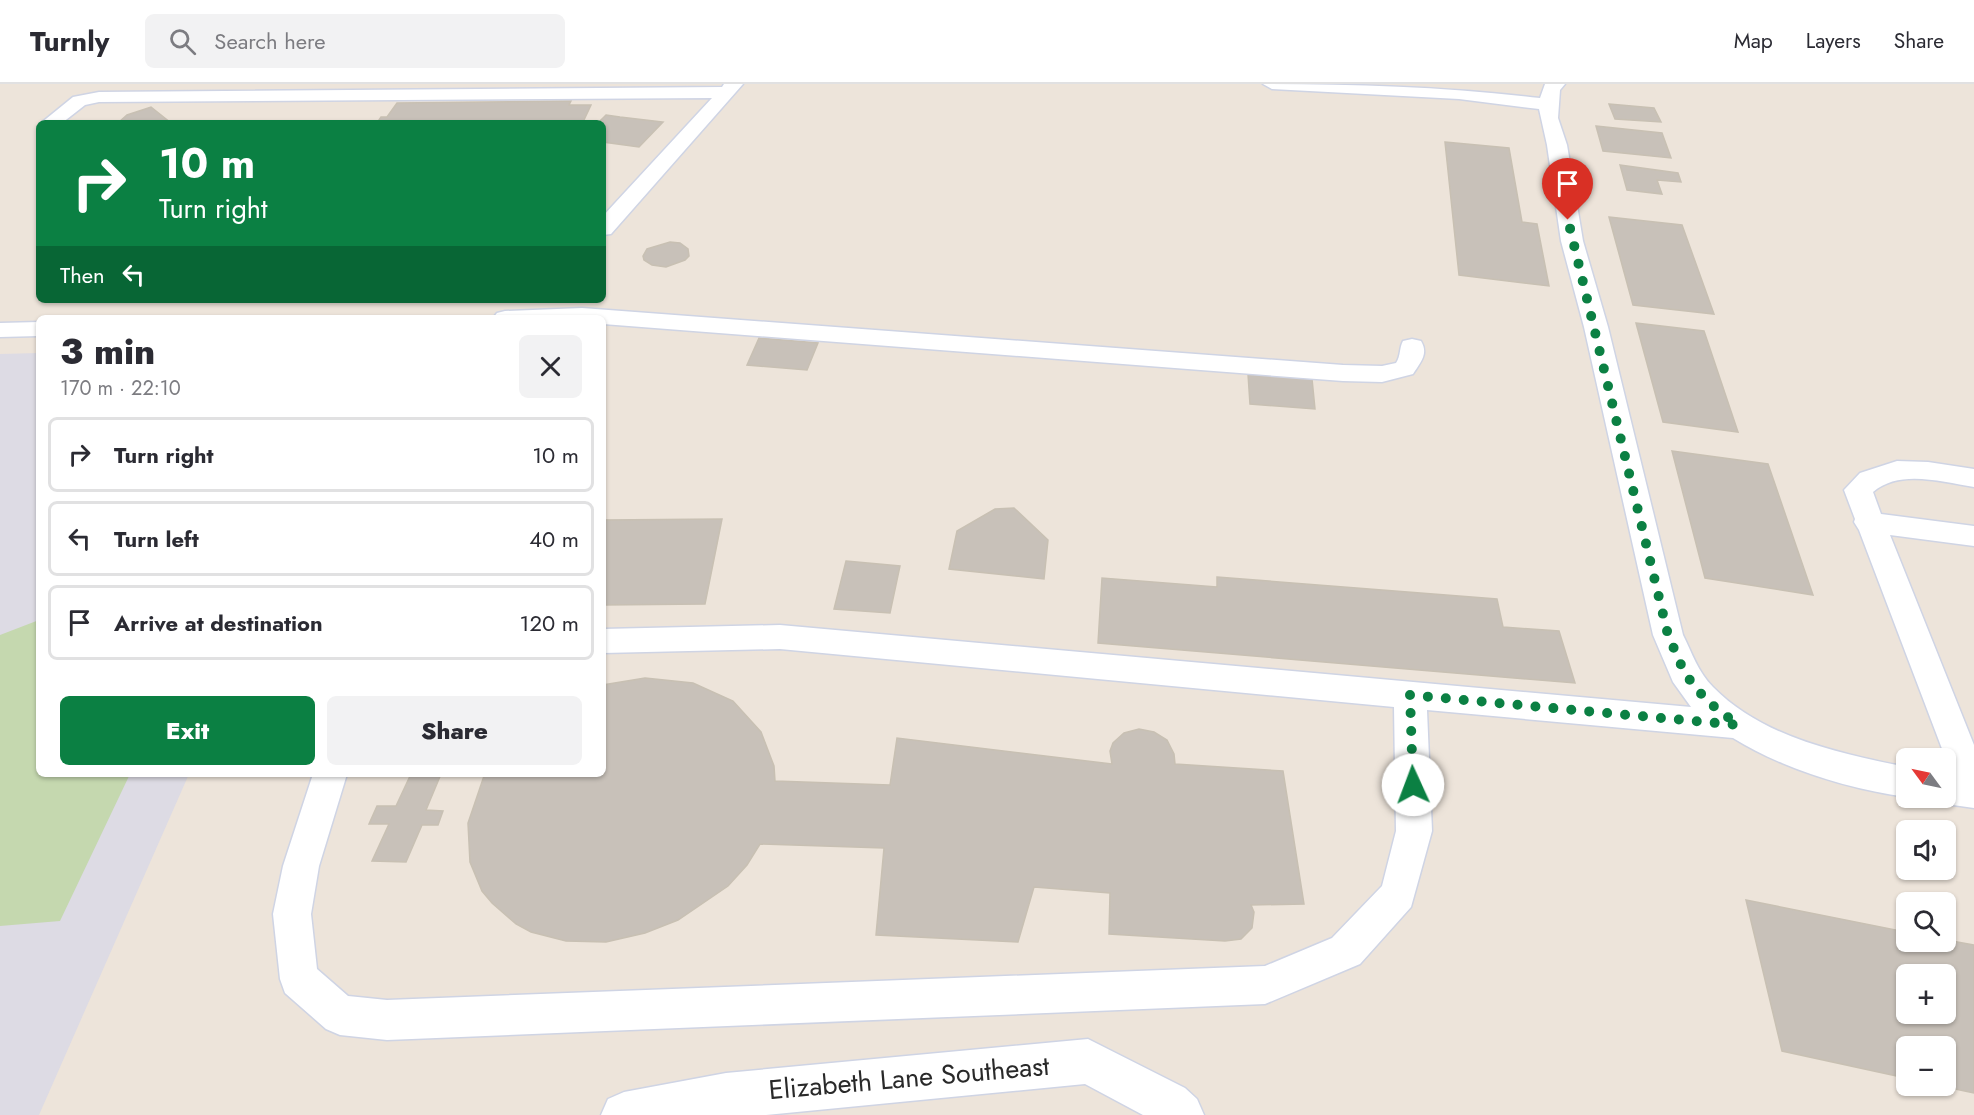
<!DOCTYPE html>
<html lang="en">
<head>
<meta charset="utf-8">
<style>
  body { margin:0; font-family:Jost,sans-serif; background:#f2f2f3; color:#2b2b33; height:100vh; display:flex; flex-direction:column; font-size:22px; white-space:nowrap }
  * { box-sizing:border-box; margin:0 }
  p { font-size:20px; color:#7c7c81 }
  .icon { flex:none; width:33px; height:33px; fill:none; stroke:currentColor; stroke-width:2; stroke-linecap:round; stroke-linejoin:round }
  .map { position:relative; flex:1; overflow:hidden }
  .details { position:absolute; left:36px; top:231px; width:570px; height:462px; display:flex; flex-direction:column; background:#fff; border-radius:9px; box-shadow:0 2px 4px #0004 }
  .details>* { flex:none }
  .guide { position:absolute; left:36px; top:36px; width:570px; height:183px; border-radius:9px; box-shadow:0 2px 4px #0004; background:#0b8043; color:#fff; overflow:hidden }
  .needle { width:39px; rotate:303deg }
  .tools { position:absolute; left:1896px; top:664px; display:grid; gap:12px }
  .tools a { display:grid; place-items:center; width:60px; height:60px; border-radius:9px; background:#fff; box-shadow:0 2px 4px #0004; font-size:30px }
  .pin { position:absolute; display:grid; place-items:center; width:51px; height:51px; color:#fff; margin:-62px -26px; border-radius:50% 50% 50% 0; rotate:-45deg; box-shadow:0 0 6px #0007 }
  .pin .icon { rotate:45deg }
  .me { position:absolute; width:66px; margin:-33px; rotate:358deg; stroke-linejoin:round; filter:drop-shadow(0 0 4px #0008) }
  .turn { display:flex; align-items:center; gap:21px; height:126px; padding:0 24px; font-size:27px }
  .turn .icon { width:78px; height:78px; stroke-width:2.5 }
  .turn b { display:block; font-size:42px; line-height:51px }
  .then { display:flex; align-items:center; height:57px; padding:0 24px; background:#0003; gap:12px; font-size:22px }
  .round { display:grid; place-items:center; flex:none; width:63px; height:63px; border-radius:9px; background:#f2f2f3 }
  .headline { display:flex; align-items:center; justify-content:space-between; height:102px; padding:0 24px }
  h1 { font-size:36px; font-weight:800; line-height:45px }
  .primary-button { display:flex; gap:12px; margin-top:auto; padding:12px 24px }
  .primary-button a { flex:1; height:69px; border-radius:9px; background:#0b8043; color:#fff; font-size:24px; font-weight:800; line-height:69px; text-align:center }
  .primary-button a+a { background:#f2f2f3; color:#2b2b33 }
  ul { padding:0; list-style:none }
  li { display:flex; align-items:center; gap:18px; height:75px; margin:0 12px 9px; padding:0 12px; border:3px solid #e1e1e2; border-radius:9px }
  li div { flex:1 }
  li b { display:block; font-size:22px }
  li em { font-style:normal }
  header { display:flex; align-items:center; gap:36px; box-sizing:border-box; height:84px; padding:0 30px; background:#fff; border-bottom:2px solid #e1e1e2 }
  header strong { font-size:28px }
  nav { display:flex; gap:33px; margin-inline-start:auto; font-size:21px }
  .search { width:420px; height:54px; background:#f2f2f3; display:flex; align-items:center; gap:15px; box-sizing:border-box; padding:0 21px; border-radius:9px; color:#7c7c81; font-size:22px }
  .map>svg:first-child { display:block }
  .industrial { fill:#dddbe4 }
  .cemetery { fill:#c5d8af }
  .building { fill:#c8c1b9; stroke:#c8c0b3; stroke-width:1.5; fill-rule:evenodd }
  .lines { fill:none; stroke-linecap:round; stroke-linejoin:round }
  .lane-casing { stroke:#cfd4e4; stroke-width:3 }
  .street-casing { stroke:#cfd4e4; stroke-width:3 }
  .lane { fill:#fff; fill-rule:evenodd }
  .street { fill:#fff; fill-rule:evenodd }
  .route { stroke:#0b8043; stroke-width:10; stroke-dasharray:0 18 }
  .labels { text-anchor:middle; stroke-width:4.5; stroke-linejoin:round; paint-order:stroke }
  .near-street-label { font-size:27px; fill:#292929; stroke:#fff }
</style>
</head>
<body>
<header>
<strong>Turnly</strong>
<div class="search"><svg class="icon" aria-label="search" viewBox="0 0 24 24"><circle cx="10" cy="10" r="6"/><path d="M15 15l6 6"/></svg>Search here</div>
<nav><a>Map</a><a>Layers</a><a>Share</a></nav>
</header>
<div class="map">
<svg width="1974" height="1031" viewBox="0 0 1974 1031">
  <rect width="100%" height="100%" fill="#ede4da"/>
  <!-- industrial -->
  <path class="industrial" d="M 39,269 L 39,690 L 189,690 L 39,1031 L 0,1031 L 0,270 Z"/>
  <!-- cemetery -->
  <path class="cemetery" d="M 39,536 L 39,690 L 130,690 L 60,837 L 0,842 L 0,551 Z"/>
  <!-- building -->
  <path class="building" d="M 571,17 L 569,21 L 591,21 L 583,38 L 377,39 L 381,33 L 387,33 L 397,19 Z
    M 1609,20 L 1654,24 L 1661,38 L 1615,35 Z
    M 151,23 L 171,39 L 118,39 L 127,31 Z
    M 606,31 L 620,33 L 663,38 L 639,63 L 603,58 L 603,39 L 598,39 Z
    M 1596,42 L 1662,49 L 1671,74 L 1603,67 Z
    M 1445,58 L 1509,64 L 1522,138 L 1537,140 L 1549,202 L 1459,191 Z
    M 1620,81 L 1678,89 L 1681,98 L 1657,96 L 1662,110 L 1627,106 Z
    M 1609,133 L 1682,141 L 1714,230 L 1633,221 Z
    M 670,158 L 680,159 L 688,165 L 689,172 L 685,176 L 666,183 L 652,181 L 644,176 L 643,172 L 647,165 Z
    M 1636,239 L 1704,247 L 1738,348 L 1663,338 Z
    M 759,254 L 818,259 L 807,286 L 747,281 Z
    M 1248,290 L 1312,295 L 1315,325 L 1250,320 Z
    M 1672,367 L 1768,380 L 1813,511 L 1705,494 Z
    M 1014,424 L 1048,456 L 1044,495 L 949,485 L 957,447 L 995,425 Z
    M 722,435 L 705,520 L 603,521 L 603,436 Z
    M 846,477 L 900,482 L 890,529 L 834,525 Z
    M 1217,493 L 1497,515 L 1503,543 L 1559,547 L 1575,599 L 1098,559 L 1102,494 L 1217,503 Z
    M 645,594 L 693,599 L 733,617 L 761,648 L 774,682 L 775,697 L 890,701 L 897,654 L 1112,680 L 1110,667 L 1113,659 L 1124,649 L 1139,645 L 1154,648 L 1167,656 L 1174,670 L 1175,680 L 1283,687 L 1304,820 L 1251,821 L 1254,828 L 1252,844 L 1241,855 L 1225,857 L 1109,850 L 1110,809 L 1034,803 L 1018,858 L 876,851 L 884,764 L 760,760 L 747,781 L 728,802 L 678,836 L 645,849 L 606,858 L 566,857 L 531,848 L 516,840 L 492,819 L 482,807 L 470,778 L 468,739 L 484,692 L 603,690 L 603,601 Z
    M 411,690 L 441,690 L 426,726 L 443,727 L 438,741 L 422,741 L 406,778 L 372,777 L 389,740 L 369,740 L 377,722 L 396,722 Z
    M 1746,816 L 1906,848 L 1906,858 L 1946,858 L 1946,856 L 1974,861 L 1974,1009 L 1941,1002 L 1946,1002 L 1946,963 L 1906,963 L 1906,994 L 1782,967 ZM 1906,891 L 1946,891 L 1946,930 L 1906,930 Z"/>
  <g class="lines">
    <defs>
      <path id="lane" d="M 724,0 L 743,0 L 611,150 L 603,151 L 603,132 L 712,14 L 99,18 L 85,21 L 62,39 L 41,39 L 73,13 L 99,8 L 722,3 Z
        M 1263,0 C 1356,0 1447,3 1540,14 L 1545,0 L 1565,0 L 1560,6 L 1558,34 L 1567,61 L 1583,157 L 1608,243 L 1683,551 C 1692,569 1698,588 1713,603 C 1763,654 1840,669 1906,683 L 1906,713 C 1849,705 1783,685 1733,654 L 1427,626 L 1432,747 L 1411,823 L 1360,880 L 1265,920 L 387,956 L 340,951 L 326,945 L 285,909 L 280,895 L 273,830 L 283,782 L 313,690 L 347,690 L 319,782 L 311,830 L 317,885 L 348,912 L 387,916 L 1265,882 L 1332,854 L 1382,802 L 1396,747 L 1394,623 L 780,565 L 603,569 L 603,545 L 780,541 L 1691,623 L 1673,598 L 1653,551 L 1584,243 L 1561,157 L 1547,61 L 1539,25 L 1459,15 L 1272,5 Z
        M 582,224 L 1343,281 L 1382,282 L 1396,279 C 1401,272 1399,264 1403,257 L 1412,255 L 1421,257 C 1429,270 1420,279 1413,290 L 1382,298 L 1343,297 L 603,240 L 603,234 L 493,234 L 497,229 L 505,227 Z
        M 39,238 L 39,252 L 0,253 L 0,239 Z
        M 1897,377 L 1928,378 L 1974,385 L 1974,403 C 1941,398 1900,385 1873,408 L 1881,430 L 1974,442 L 1974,462 L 1890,451 L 1974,661 L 1974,724 L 1946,720 L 1933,714 L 1946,714 L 1946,690 L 1952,691 L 1859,446 L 1854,438 L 1855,435 L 1844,406 L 1860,389 Z"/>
      <path id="street" d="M 1088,955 L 1185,1004 L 1197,1015 L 1204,1031 L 1143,1031 L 1085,1000 L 766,1031 L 601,1031 L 608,1015 L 624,1008 L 726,989 Z"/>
    </defs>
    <!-- lane casing -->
    <use href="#lane" class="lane-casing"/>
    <!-- street casing -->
    <use href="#street" class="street-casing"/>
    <!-- lane -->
    <use href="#lane" class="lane"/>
    <!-- street -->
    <use href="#street" class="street"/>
  </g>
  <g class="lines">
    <!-- route -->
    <path class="route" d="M 1413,701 L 1410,611 L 1738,641 L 1707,617 L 1685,590 L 1668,551 L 1568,136"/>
  </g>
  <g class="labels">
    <!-- near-street labels -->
    <g class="near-street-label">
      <text transform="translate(909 994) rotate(-5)" y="9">Elizabeth Lane Southeast</text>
    </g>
  </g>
</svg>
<div class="tools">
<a><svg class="needle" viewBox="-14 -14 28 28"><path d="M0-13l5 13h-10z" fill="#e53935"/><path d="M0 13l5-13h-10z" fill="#7c7c81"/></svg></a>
<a><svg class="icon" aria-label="sound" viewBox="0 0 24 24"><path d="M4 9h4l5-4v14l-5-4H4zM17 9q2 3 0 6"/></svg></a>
<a><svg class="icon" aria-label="search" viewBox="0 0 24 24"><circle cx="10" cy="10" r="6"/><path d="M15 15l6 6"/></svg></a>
<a>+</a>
<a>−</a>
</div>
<div class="pin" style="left:1568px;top:136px;background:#d93025"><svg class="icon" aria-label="arrive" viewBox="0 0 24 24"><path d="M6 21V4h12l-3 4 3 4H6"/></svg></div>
<svg class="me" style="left:1413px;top:701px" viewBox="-20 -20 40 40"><circle r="19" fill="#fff"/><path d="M0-13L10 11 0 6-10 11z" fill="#0b8043"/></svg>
<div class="guide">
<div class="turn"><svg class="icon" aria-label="right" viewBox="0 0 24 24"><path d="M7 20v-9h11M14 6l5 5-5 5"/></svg><div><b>10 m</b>Turn right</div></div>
<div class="then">Then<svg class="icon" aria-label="left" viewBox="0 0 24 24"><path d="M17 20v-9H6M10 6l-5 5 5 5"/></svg></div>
</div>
<section class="details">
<div class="headline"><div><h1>3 min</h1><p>170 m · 22:10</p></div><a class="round"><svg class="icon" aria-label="close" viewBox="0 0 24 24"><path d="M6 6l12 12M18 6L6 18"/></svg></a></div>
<ul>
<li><svg class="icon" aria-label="right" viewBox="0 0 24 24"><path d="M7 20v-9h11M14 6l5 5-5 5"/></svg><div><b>Turn right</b></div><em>10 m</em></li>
<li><svg class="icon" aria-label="left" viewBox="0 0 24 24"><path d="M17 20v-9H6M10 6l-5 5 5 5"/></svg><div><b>Turn left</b></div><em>40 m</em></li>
<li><svg class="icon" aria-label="arrive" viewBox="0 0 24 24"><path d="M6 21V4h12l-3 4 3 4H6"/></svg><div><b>Arrive at destination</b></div><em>120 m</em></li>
</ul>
<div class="primary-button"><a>Exit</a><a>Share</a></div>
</section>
</div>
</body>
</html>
